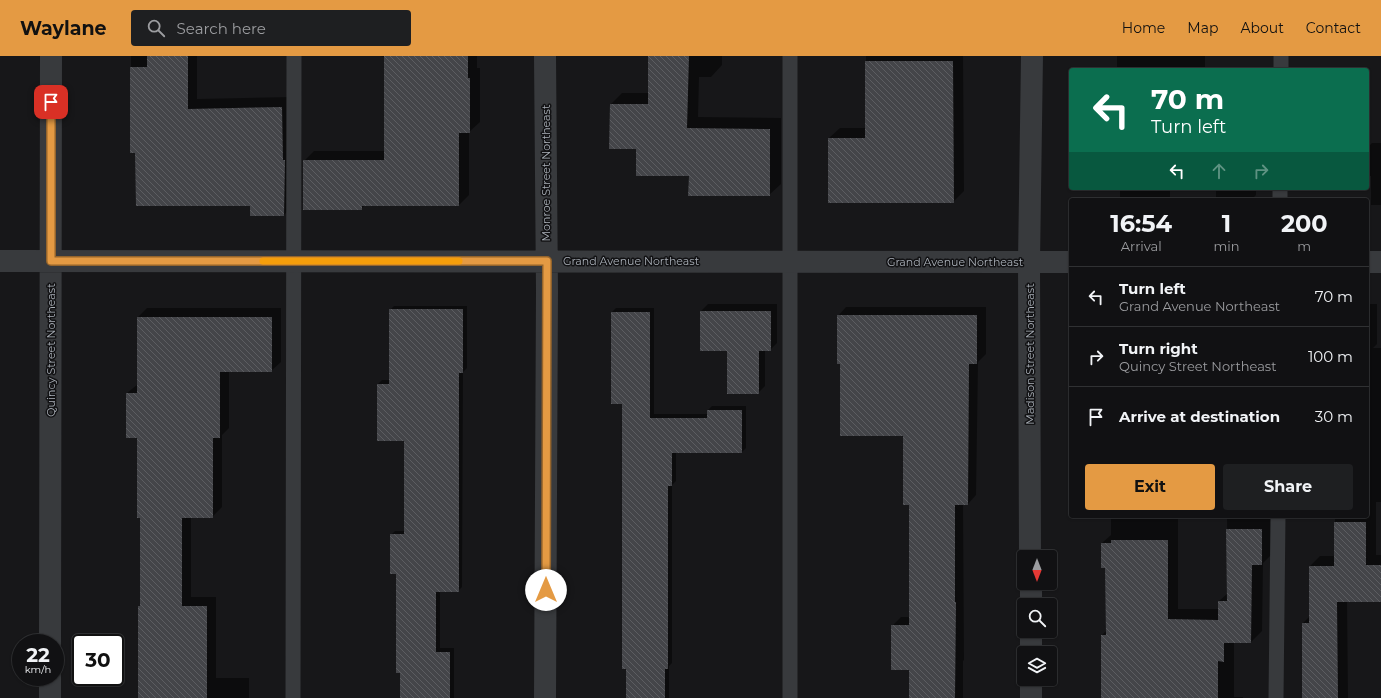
<!DOCTYPE html>
<html lang="en">
<head>
<meta charset="utf-8">
<style>
  body { margin:0; font-family:Montserrat,sans-serif; background:#1e1f21; color:#f1f3f6; height:100vh; display:flex; flex-direction:column; font-size:15px; white-space:nowrap }
  * { box-sizing:border-box; margin:0 }
  p { font-size:13px; color:#9c9da0 }
  .icon { flex:none; width:22px; height:22px; fill:none; stroke:currentColor; stroke-width:2; stroke-linecap:round; stroke-linejoin:round }
  .map { position:relative; flex:1; overflow:hidden }
  .sheet { position:absolute; left:1069px; top:142px; width:300px; height:320px; display:flex; flex-direction:column; background:#111113; border-radius:4px; box-shadow:0 1px 3px #0004,0 0 0 1px #303133 }
  .sheet>* { flex:none }
  .banner { position:absolute; left:1069px; top:12px; width:300px; height:122px; border-radius:4px; box-shadow:0 1px 3px #0004,0 0 0 1px #303133; background:#0b6e4f; color:#fff; overflow:hidden }
  .needle { width:26px; rotate:180deg }
  .fabs { position:absolute; left:1017px; top:494px; display:grid; gap:8px }
  .fabs a { display:grid; place-items:center; width:40px; height:40px; border-radius:4px; background:#111113; box-shadow:0 1px 3px #0004,0 0 0 1px #303133; font-size:20px }
  .speed { position:absolute; left:12px; top:578px; display:flex; gap:8px; font-size:20px; font-weight:700; text-align:center }
  .speed>* { display:grid; place-content:center; width:52px; height:52px; border-radius:50%; background:#111113; box-shadow:0 1px 3px #0004,0 0 0 1px #303133; line-height:1 }
  .speed small { font-size:10px; font-weight:400 }
  .speed .limit { border:2px solid #111; border-radius:6px; background:#fff; color:#111 }
  .pin { position:absolute; display:grid; place-items:center; width:34px; height:34px; color:#fff; margin:-17px; border-radius:8px; box-shadow:0 2px 6px #0006 }
  .me { position:absolute; width:44px; margin:-22px; rotate:0deg; stroke-linejoin:round; filter:drop-shadow(0 0 3px #0008) }
  .turn { display:flex; align-items:center; gap:14px; height:84px; padding:0 16px; font-size:18px }
  .turn .icon { width:52px; height:52px; stroke-width:2.5 }
  .turn b { display:block; font-size:28px; line-height:34px }
  .lanes { display:flex; align-items:center; height:38px; padding:0 16px; background:#0003; justify-content:center; gap:20px; direction:ltr }
  .lanes .off { opacity:.35 }
  .eta { display:flex; justify-content:space-evenly; align-items:center; height:68px; text-align:center }
  .eta b { font-size:24px; font-weight:700; line-height:28px }
  .action { display:flex; gap:8px; margin-top:auto; padding:8px 16px }
  .action a { flex:1; height:46px; border-radius:4px; background:#e49a43; color:#111; font-size:16px; font-weight:700; line-height:46px; text-align:center }
  .action a+a { background:#1e1f21; color:#f1f3f6 }
  ul { padding:0; list-style:none }
  li { display:flex; align-items:center; gap:12px; height:60px; padding:0 16px; border-top:1px solid #303133 }
  li div { flex:1 }
  li b { display:block; font-size:15px }
  li em { font-style:normal }
  header { display:flex; align-items:center; gap:24px; box-sizing:border-box; height:56px; padding:0 20px; background:#e49a43; color:#111 }
  header strong { font-size:19px }
  nav { display:flex; gap:22px; margin-inline-start:auto; font-size:14px }
  .search { width:280px; height:36px; background:#1e1f21; display:flex; align-items:center; gap:10px; box-sizing:border-box; padding:0 14px; border-radius:4px; color:#9c9da0; font-size:15px }
  .map>svg:first-child { display:block }
  .shadow { fill:#0007 }
  .building { fill:url(#building-back-hatch) }
  .lines { fill:none; stroke-linecap:round; stroke-linejoin:round }
  .service { stroke:#383a3d; stroke-width:15 }
  .minor { stroke:#383a3d; stroke-width:22 }
  .route-casing { stroke:#94642c; stroke-width:10 }
  .route { stroke:#e49a43; stroke-width:7 }
  .slow { stroke:#f59e0b; stroke-width:7 }
  .labels { text-anchor:middle; stroke-width:3; stroke-linejoin:round; paint-order:stroke }
  .street-label { font-size:11px; fill:#aab0b8; stroke:#121214 }
</style>
</head>
<body>
<header>
<strong>Waylane</strong>
<div class="search"><svg class="icon" aria-label="search" viewBox="0 0 24 24"><circle cx="10" cy="10" r="6"/><path d="M15 15l6 6"/></svg>Search here</div>
<nav><a>Home</a><a>Map</a><a>About</a><a>Contact</a></nav>
</header>
<div class="map">
<svg width="1381" height="642" viewBox="0 0 1381 642">
  <defs>
    <pattern id="building-back-hatch" width="6" height="6" patternUnits="userSpaceOnUse"><rect width="6" height="6" fill="#444549"/><path d="M-1 5l2 2M0 0l6 6M5-1l2 2" fill="none" stroke="#5c5d61"/></pattern>
  </defs>
  <rect width="100%" height="100%" fill="#171719"/>
  <!-- shadow -->
  <path class="shadow" d="M 131,0 L 197,0 L 197,43 L 292,41 L 294,148 L 284,159 L 251,149 L 136,96 L 131,96 Z
    M 380,0 L 477,0 L 477,12 L 480,12 L 480,66 L 469,76 L 469,139 L 459,149 L 365,149 L 361,153 L 304,105 L 314,95 L 385,95 L 385,1 Z
    M 649,0 L 722,0 L 722,9 L 711,21 L 699,21 L 698,61 L 781,62 L 781,128 L 769,139 L 690,119 L 637,92 L 610,92 L 611,48 L 622,37 L 649,37 Z
    M 866,0 L 963,0 L 964,135 L 953,146 L 829,82 L 840,72 L 866,72 Z
    M 1117,0 L 1205,0 L 1205,14 L 1117,14 Z
    M 1372,87 L 1381,87 L 1381,149 L 1371,149 L 1371,120 L 1367,120 L 1367,92 Z
    M 1120,132 L 1170,132 L 1170,141 L 1167,144 L 1120,144 Z
    M 1216,132 L 1256,132 L 1256,139 L 1251,144 L 1216,144 Z
    M 708,248 L 777,248 L 777,287 L 770,294 L 765,294 L 765,330 L 758,337 L 701,255 Z
    M 1367,248 L 1377,248 L 1377,288 L 1373,292 L 1381,292 L 1381,446 L 1376,446 L 1376,499 L 1381,499 L 1381,545 L 1347,545 L 1348,642 L 1303,642 L 1303,567 L 1310,560 L 1310,510 L 1320,500 L 1335,500 L 1335,460 L 1367,460 Z
    M 394,250 L 467,250 L 467,312 L 463,316 L 462,531 L 458,535 L 440,535 L 440,592 L 454,592 L 454,642 L 401,642 L 397,517 L 391,479 L 395,475 L 405,475 L 405,384 L 378,328 L 382,324 L 390,324 L 390,254 Z
    M 846,251 L 986,251 L 986,298 L 978,306 L 976,439 L 968,448 L 963,448 L 964,604 L 963,605 L 963,642 L 910,642 L 910,613 L 892,570 L 901,561 L 910,561 L 910,448 L 904,379 L 841,306 L 838,260 Z
    M 147,252 L 281,252 L 281,306 L 271,315 L 229,315 L 229,372 L 222,379 L 222,451 L 212,461 L 191,461 L 191,541 L 216,541 L 216,622 L 249,622 L 249,642 L 139,642 L 139,551 L 141,549 L 141,461 L 138,381 L 127,337 L 138,328 L 138,261 Z
    M 616,252 L 654,252 L 654,358 L 708,358 L 708,354 L 712,350 L 746,350 L 746,392 L 742,396 L 676,396 L 676,425 L 672,429 L 672,607 L 669,610 L 669,642 L 627,642 L 623,347 L 612,256 Z
    M 1111,460 L 1178,460 L 1178,553 L 1219,553 L 1219,545 L 1228,537 L 1227,460 L 1261,460 L 1261,462 L 1273,462 L 1273,497 L 1263,507 L 1262,575 L 1251,586 L 1234,586 L 1234,641 L 1243,641 L 1243,642 L 1102,642 L 1102,579 L 1107,574 L 1106,511 L 1102,487 L 1111,479 Z"/>
  <!-- building -->
  <path class="building" d="M 147,0 L 188,0 L 188,53 L 282,51 L 283,104 L 285,104 L 284,160 L 250,160 L 250,150 L 136,150 L 135,97 L 130,97 L 130,11 L 147,11 Z
    M 384,0 L 468,0 L 468,22 L 470,22 L 470,77 L 459,77 L 459,150 L 362,150 L 362,154 L 303,154 L 303,104 L 384,104 Z
    M 648,0 L 689,0 L 687,72 L 770,73 L 770,140 L 688,140 L 689,120 L 636,120 L 636,93 L 609,93 L 610,48 L 648,48 Z
    M 865,5 L 953,5 L 954,147 L 828,147 L 828,82 L 865,82 Z
    M 389,253 L 463,253 L 463,317 L 459,317 L 459,536 L 436,536 L 436,596 L 450,596 L 450,642 L 400,642 L 400,617 L 396,617 L 396,518 L 390,518 L 390,478 L 404,478 L 404,385 L 377,385 L 377,328 L 389,328 Z
    M 700,255 L 771,255 L 771,295 L 759,295 L 759,338 L 727,338 L 727,295 L 700,295 Z
    M 611,256 L 650,256 L 650,362 L 707,362 L 707,354 L 742,354 L 742,397 L 672,397 L 672,430 L 668,430 L 668,613 L 665,613 L 665,642 L 626,642 L 626,613 L 622,613 L 622,348 L 611,348 Z
    M 837,259 L 977,259 L 977,308 L 969,308 L 968,449 L 955,449 L 955,546 L 956,546 L 955,642 L 909,642 L 909,614 L 891,614 L 891,569 L 909,569 L 909,449 L 903,449 L 903,380 L 840,380 L 840,308 L 837,308 Z
    M 137,261 L 272,261 L 272,316 L 220,316 L 220,382 L 213,382 L 213,462 L 182,462 L 182,550 L 207,550 L 207,642 L 138,642 L 138,550 L 140,550 L 140,462 L 137,462 L 137,382 L 126,382 L 126,337 L 137,337 Z
    M 1334,466 L 1366,466 L 1366,509 L 1381,509 L 1381,546 L 1337,546 L 1338,642 L 1302,642 L 1302,567 L 1309,567 L 1309,510 L 1334,510 Z
    M 1226,473 L 1262,473 L 1262,509 L 1252,509 L 1251,587 L 1224,587 L 1224,606 L 1218,605 L 1218,642 L 1101,642 L 1101,579 L 1106,579 L 1105,512 L 1101,512 L 1101,487 L 1111,487 L 1111,484 L 1168,484 L 1168,563 L 1218,564 L 1218,545 L 1227,545 Z"/>
  <g class="lines">
    <!-- service -->
    <path class="service" d="M 1281,14 L 1281,0
      M 1280,144 L 1280,132
      M 293,642 L 294,0
      M 790,642 L 790,0
      M 1276,642 L 1278,460"/>
    <!-- minor -->
    <path class="minor" d="M 0,205 L 1071,206
      M 1367,206 L 1381,206
      M 1030,501 L 1029,206 L 1032,0
      M 1031,527 L 1031,549
      M 1031,575 L 1031,597
      M 50,587 L 51,0
      M 1031,623 L 1031,642
      M 50,642 L 50,621
      M 545,642 L 547,235 L 545,0"/>
  </g>
  <g class="lines">
    <defs>
      <path id="route" d="M 51,46 L 51,205 L 547,205 L 546,534"/>
    </defs>
    <!-- route casing -->
    <use href="#route" class="route-casing"/>
    <!-- route -->
    <use href="#route" class="route"/>
    <!-- slow -->
    <path class="slow" d="M 263,205 L 459,205"/>
  </g>
  <g class="labels">
    <!-- street labels -->
    <g class="street-label">
      <text transform="translate(546 117) rotate(-90)" y="4">Monroe Street Northeast</text>
      <text x="631" y="209">Grand Avenue Northeast</text>
      <text x="955" y="210">Grand Avenue Northeast</text>
      <text transform="translate(51 294) rotate(-90)" y="4">Quincy Street Northeast</text>
      <text transform="translate(1030 298) rotate(-90)" y="4">Madison Street Northeast</text>
    </g>
  </g>
</svg>
<div class="fabs">
<a><svg class="needle" viewBox="-14 -14 28 28"><path d="M0-13l5 13h-10z" fill="#e53935"/><path d="M0 13l5-13h-10z" fill="#9c9da0"/></svg></a>
<a><svg class="icon" aria-label="search" viewBox="0 0 24 24"><circle cx="10" cy="10" r="6"/><path d="M15 15l6 6"/></svg></a>
<a><svg class="icon" aria-label="layers" viewBox="0 0 24 24"><path d="M12 4l9 5-9 5-9-5zM3 14l9 5 9-5"/></svg></a>
</div>
<div class="speed"><div>22<small>km/h</small></div><div class="limit">30</div></div>
<div class="pin" style="left:51px;top:46px;background:#d93025"><svg class="icon" aria-label="arrive" viewBox="0 0 24 24"><path d="M6 21V4h12l-3 4 3 4H6"/></svg></div>
<svg class="me" style="left:546px;top:534px" viewBox="-20 -20 40 40"><circle r="19" fill="#fff"/><path d="M0-13L10 11 0 6-10 11z" fill="#e49a43"/></svg>
<div class="banner">
<div class="turn"><svg class="icon" aria-label="left" viewBox="0 0 24 24"><path d="M17 20v-9H6M10 6l-5 5 5 5"/></svg><div><b>70 m</b>Turn left</div></div>
<div class="lanes"><svg class="icon" aria-label="left" viewBox="0 0 24 24"><path d="M17 20v-9H6M10 6l-5 5 5 5"/></svg><svg class="icon off" aria-label="ahead" viewBox="0 0 24 24"><path d="M12 20V5M6 11l6-6 6 6"/></svg><svg class="icon off" aria-label="right" viewBox="0 0 24 24"><path d="M7 20v-9h11M14 6l5 5-5 5"/></svg></div>
</div>
<section class="sheet">
<div class="eta">
<div><b>16:54</b><p>Arrival</p></div>
<div><b>1</b><p>min</p></div>
<div><b>200</b><p>m</p></div>
</div>
<ul>
<li><svg class="icon" aria-label="left" viewBox="0 0 24 24"><path d="M17 20v-9H6M10 6l-5 5 5 5"/></svg><div><b>Turn left</b><p>Grand Avenue Northeast</p></div><em>70 m</em></li>
<li><svg class="icon" aria-label="right" viewBox="0 0 24 24"><path d="M7 20v-9h11M14 6l5 5-5 5"/></svg><div><b>Turn right</b><p>Quincy Street Northeast</p></div><em>100 m</em></li>
<li><svg class="icon" aria-label="arrive" viewBox="0 0 24 24"><path d="M6 21V4h12l-3 4 3 4H6"/></svg><div><b>Arrive at destination</b></div><em>30 m</em></li>
</ul>
<div class="action"><a>Exit</a><a>Share</a></div>
</section>
</div>
</body>
</html>
